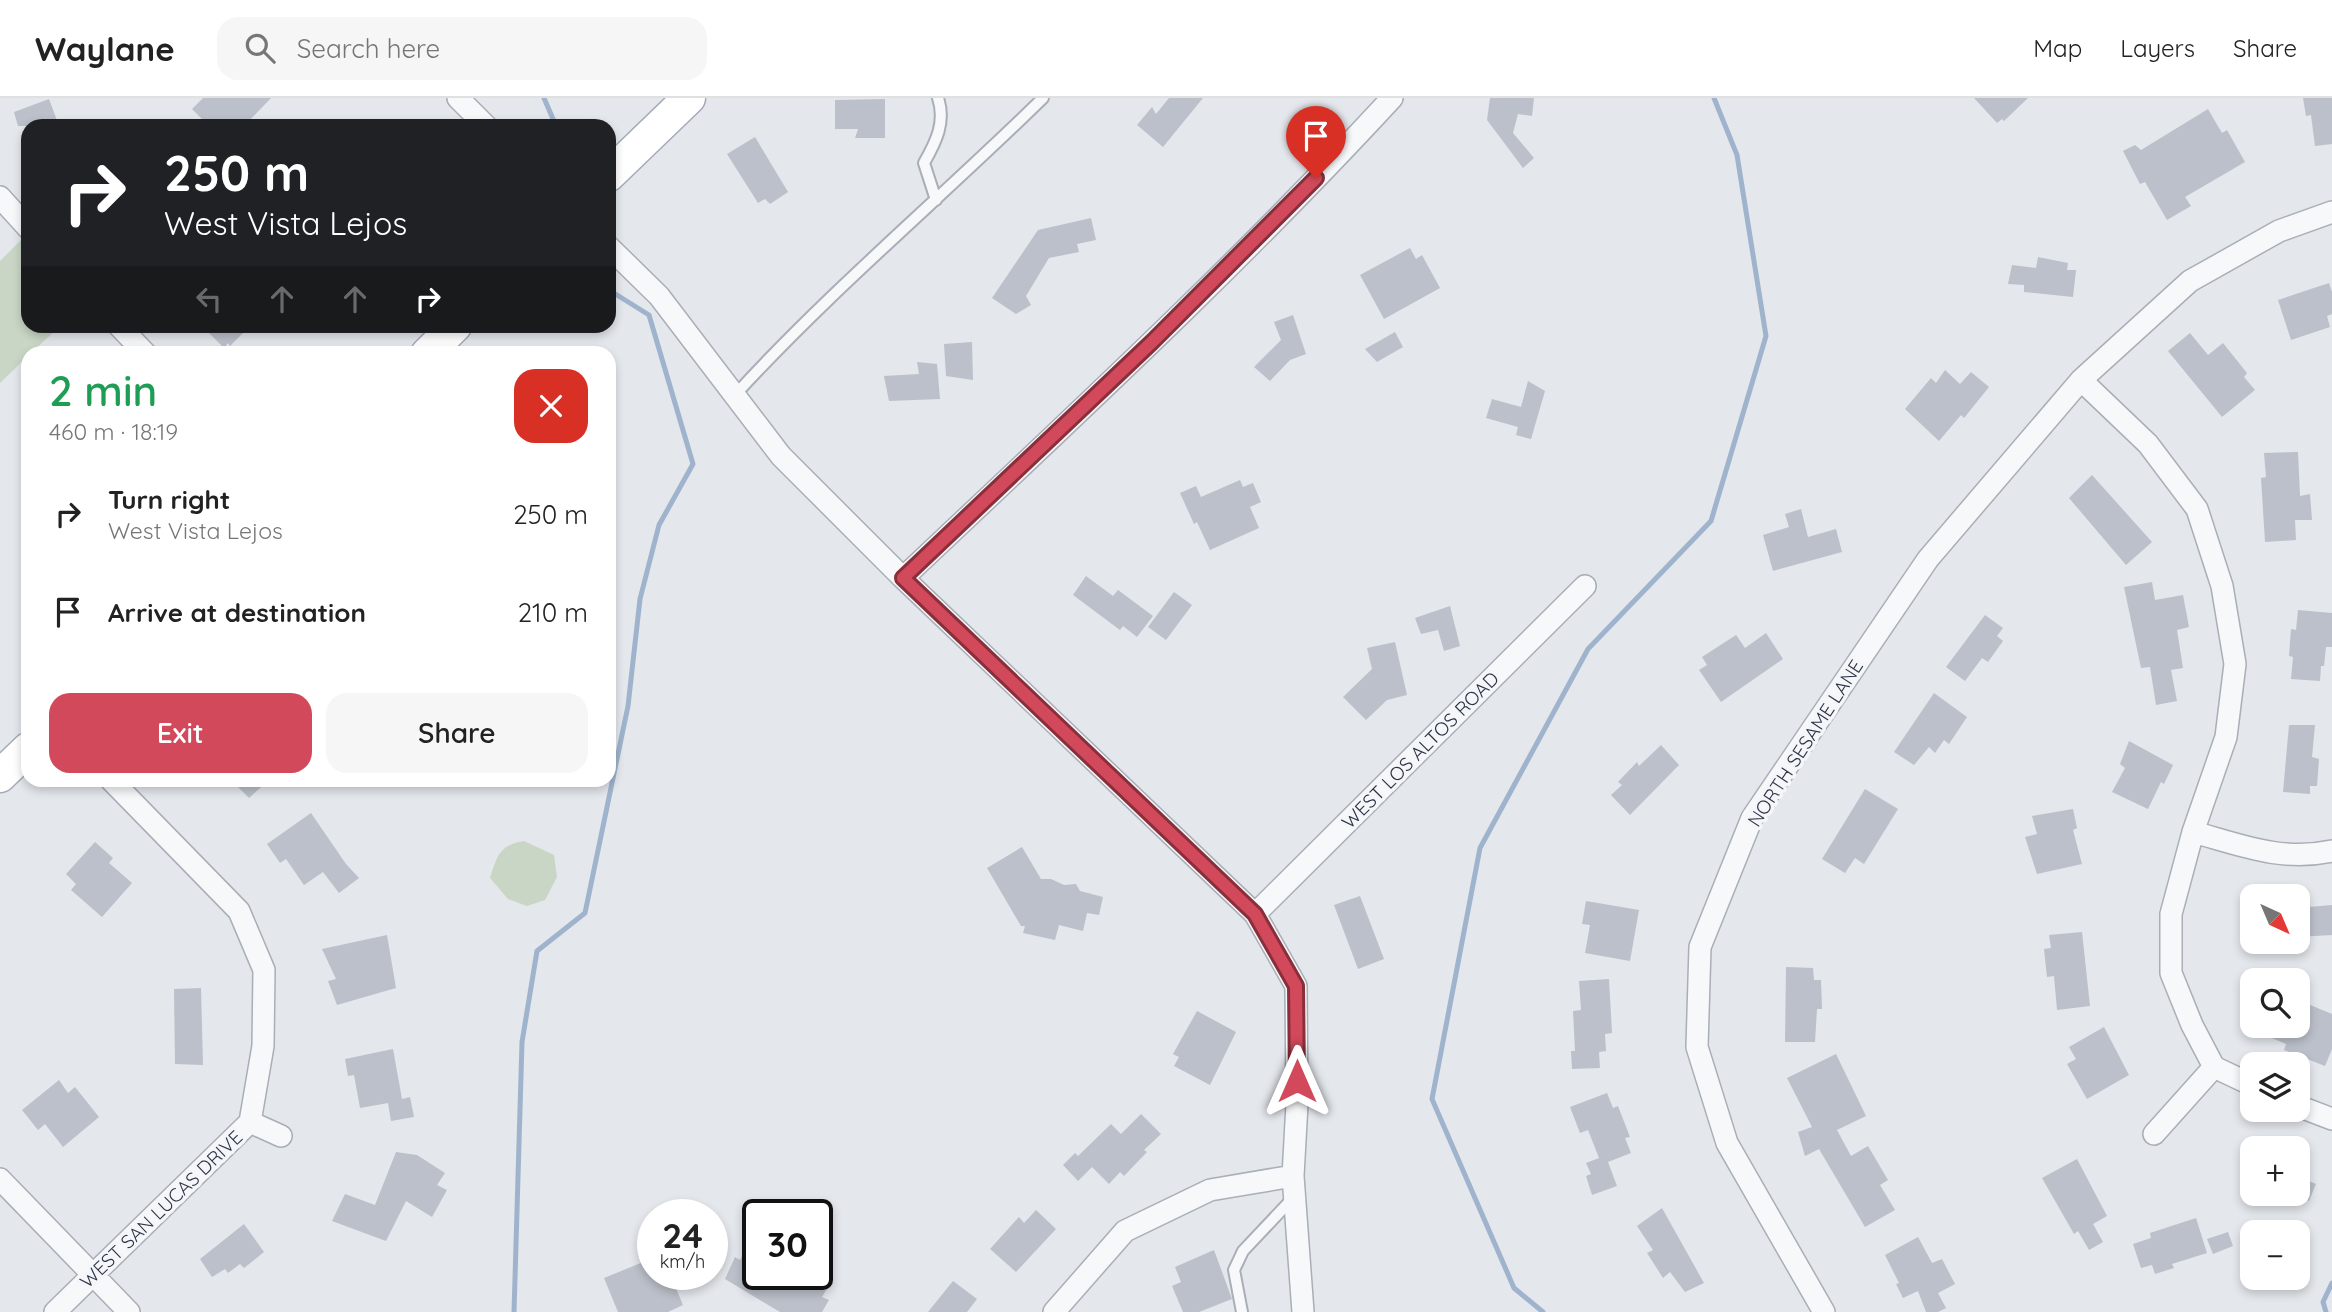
<!DOCTYPE html>
<html lang="en">
<head>
<meta charset="utf-8">
<style>
  body { margin:0; font-family:Quicksand,sans-serif; background:#f6f6f6; color:#222; height:100vh; display:flex; flex-direction:column; font-size:26px; white-space:nowrap }
  * { box-sizing:border-box; margin:0 }
  p { font-size:23px; color:#767676 }
  .icon { flex:none; width:38px; height:38px; fill:none; stroke:currentColor; stroke-width:2; stroke-linecap:round; stroke-linejoin:round }
  .map { position:relative; flex:1; overflow:hidden }
  .sheet { position:absolute; left:21px; top:248px; width:595px; height:441px; display:flex; flex-direction:column; background:#fff; border-radius:21px; box-shadow:0 4px 10px #0003 }
  .sheet>* { flex:none }
  .banner { position:absolute; left:21px; top:21px; width:595px; height:214px; border-radius:21px; box-shadow:0 4px 10px #0003; background:#202124; color:#fff; overflow:hidden }
  .needle { width:46px; rotate:136deg }
  .fabs { position:absolute; left:2240px; top:786px; display:grid; gap:14px }
  .fabs a { display:grid; place-items:center; width:70px; height:70px; border-radius:14px; background:#fff; box-shadow:0 4px 10px #0003; font-size:35px }
  .speed { position:absolute; left:637px; top:1101px; display:flex; gap:14px; font-size:35px; font-weight:700; text-align:center }
  .speed>* { display:grid; place-content:center; width:91px; height:91px; border-radius:50%; background:#fff; box-shadow:0 4px 10px #0003; line-height:1 }
  .speed small { font-size:18px; font-weight:400 }
  .speed .limit { border:4px solid #111; border-radius:10px; background:#fff; color:#111 }
  .pin { position:absolute; display:grid; place-items:center; width:60px; height:60px; color:#fff; margin:-72px -30px; border-radius:50% 50% 50% 0; rotate:-45deg; box-shadow:0 0 7px #0007 }
  .pin .icon { rotate:45deg }
  .me { position:absolute; width:77px; margin:-38px; rotate:0deg; stroke-linejoin:round; filter:drop-shadow(0 0 5px #0008) }
  .turn { display:flex; align-items:center; gap:24px; height:147px; padding:0 28px; font-size:32px }
  .turn .icon { width:91px; height:91px; stroke-width:2.5 }
  .turn b { display:block; font-size:49px; line-height:60px }
  .lanes { display:flex; align-items:center; height:66px; padding:0 28px; background:#0003; justify-content:center; gap:35px; direction:ltr }
  .lanes .off { opacity:.35 }
  .round { display:grid; place-items:center; flex:none; width:74px; height:74px; border-radius:21px; background:#f6f6f6 }
  .summary { display:flex; align-items:center; justify-content:space-between; height:119px; padding:0 28px }
  h1 { font-size:42px; font-weight:600; line-height:52px; color:#1e9e55 }
  .button { display:flex; gap:14px; margin-top:auto; padding:14px 28px }
  .button a { flex:1; height:80px; border-radius:21px; background:#d1495b; color:#fff; font-size:28px; font-weight:600; line-height:80px; text-align:center }
  .button a+a { background:#f6f6f6; color:#222 }
  ul { padding:0; list-style:none }
  li { display:flex; align-items:center; gap:21px; height:98px; padding:0 28px }
  li div { flex:1 }
  li b { display:block; font-size:26px }
  li em { font-style:normal }
  header { display:flex; align-items:center; gap:42px; box-sizing:border-box; height:98px; padding:0 35px; background:#fff; border-bottom:2px solid #e0e0e0 }
  header strong { font-size:33px }
  nav { display:flex; gap:38px; margin-inline-start:auto; font-size:24px }
  .search { width:490px; height:63px; background:#f6f6f6; display:flex; align-items:center; gap:18px; box-sizing:border-box; padding:0 24px; border-radius:21px; color:#767676; font-size:26px }
  .map>svg:first-child { display:block }
  .green { fill:#c9d6c5 }
  .lines { fill:none; stroke-linecap:round; stroke-linejoin:round }
  .stream { stroke:#9fb4cc; stroke-width:5 }
  .building { fill:#bbc0ca }
  .service-casing { stroke:#a9aeb7; stroke-width:14 }
  .minor-casing { stroke:#a9aeb7; stroke-width:24 }
  .primary-casing { stroke:#a3abb8; stroke-width:35 }
  .service { stroke:#f7f8fa; stroke-width:10 }
  .minor { stroke:#f7f8fa; stroke-width:21 }
  .primary { stroke:#fff; stroke-width:32 }
  .route-casing { stroke:#882f3b; stroke-width:18 }
  .route { stroke:#d1495b; stroke-width:12 }
  .labels { text-anchor:middle; stroke-width:7; stroke-linejoin:round; paint-order:stroke }
  .street-label { font-size:19px; fill:#2b3445; stroke:#f4f6f9 }
</style>
</head>
<body>
<header>
<strong>Waylane</strong>
<div class="search"><svg class="icon" aria-label="search" viewBox="0 0 24 24"><circle cx="10" cy="10" r="6"/><path d="M15 15l6 6"/></svg>Search here</div>
<nav><a>Map</a><a>Layers</a><a>Share</a></nav>
</header>
<div class="map">
<svg width="2332" height="1214" viewBox="0 0 2332 1214">
  <rect width="100%" height="100%" fill="#e4e7ec"/>
  <!-- green -->
  <path class="green" d="M 24,139 L 28,143 L 28,228 L 60,228 L 31,255 L 28,256 L 28,258 L 0,285 L 0,163 Z
    M 524,743 L 554,757 L 557,779 L 545,802 L 527,808 L 508,801 L 490,780 C 497,758 499,747 524,743 Z"/>
  <g class="lines">
    <!-- stream -->
    <path class="stream" d="M 544,0 L 556,28
      M 514,1214 L 522,944 L 537,853 L 585,815 L 628,608 L 640,501 L 659,427 L 693,366 L 649,217 L 609,192
      M 1543,1214 L 1514,1190 L 1432,1001 L 1480,750 L 1588,551 L 1711,423 L 1766,238 L 1737,57 L 1714,0
      M 2326,1214 L 2323,1204 L 2332,1185"/>
  </g>
  <!-- building -->
  <path class="building" d="M 203,0 L 271,0 L 244,28 L 209,28 L 192,11 Z
    M 1169,0 L 1203,0 L 1163,49 L 1137,27 L 1152,9 L 1156,16 Z
    M 1490,0 L 1534,0 L 1532,18 L 1518,16 L 1513,35 L 1534,60 L 1523,70 L 1487,22 Z
    M 1974,0 L 2028,0 L 2004,23 L 2002,21 L 1997,25 Z
    M 2303,0 L 2332,0 L 2332,46 L 2315,48 L 2311,17 L 2306,18 Z
    M 49,1 L 59,28 L 18,28 L 14,14 Z
    M 885,1 L 885,40 L 855,40 L 858,31 L 835,31 L 835,2 Z
    M 2208,11 L 2222,35 L 2227,32 L 2245,64 L 2185,99 L 2191,108 L 2167,122 L 2145,84 L 2140,86 L 2123,53 L 2135,47 L 2141,52 Z
    M 755,39 L 788,94 L 770,106 L 765,101 L 758,105 L 727,56 Z
    M 1091,120 L 1096,142 L 1077,146 L 1079,154 L 1049,160 L 1026,198 L 1031,207 L 1016,216 L 992,200 L 1038,132 Z
    M 1410,150 L 1416,161 L 1422,157 L 1440,190 L 1384,221 L 1360,177 Z
    M 2038,159 L 2068,165 L 2067,172 L 2076,172 L 2073,199 L 2024,194 L 2024,187 L 2008,186 L 2012,167 L 2036,170 Z
    M 2329,185 L 2332,194 L 2332,216 L 2327,218 L 2330,229 L 2291,242 L 2278,202 Z
    M 1293,217 L 1306,256 L 1290,262 L 1270,283 L 1254,269 L 1281,242 L 1274,224 Z
    M 202,228 L 250,228 L 230,248 L 228,245 L 224,250 Z
    M 1395,234 L 1403,249 L 1377,264 L 1365,251 Z
    M 2190,235 L 2208,257 L 2223,245 L 2247,275 L 2244,279 L 2255,292 L 2222,319 L 2168,253 Z
    M 972,244 L 973,282 L 946,278 L 944,246 Z
    M 917,264 L 937,266 L 940,301 L 889,303 L 884,278 L 919,276 Z
    M 1945,272 L 1960,286 L 1971,274 L 1989,289 L 1964,320 L 1961,317 L 1939,343 L 1905,311 L 1931,280 L 1936,285 Z
    M 1528,283 L 1545,293 L 1531,341 L 1516,337 L 1518,329 L 1486,320 L 1492,301 L 1521,309 Z
    M 2298,354 L 2300,398 L 2310,396 L 2312,422 L 2295,422 L 2296,442 L 2265,444 L 2261,380 L 2266,379 L 2264,355 Z
    M 2092,377 L 2152,444 L 2126,467 L 2069,400 Z
    M 1240,382 L 1243,389 L 1253,385 L 1261,404 L 1250,409 L 1259,430 L 1210,452 L 1197,424 L 1194,426 L 1180,395 L 1196,388 L 1201,399 Z
    M 1801,411 L 1808,439 L 1836,431 L 1842,454 L 1773,473 L 1763,437 L 1789,429 L 1785,416 Z
    M 1086,478 L 1113,498 L 1118,492 L 1153,518 L 1137,539 L 1123,528 L 1120,532 L 1073,497 Z
    M 2152,484 L 2155,502 L 2183,497 L 2189,529 L 2177,532 L 2183,570 L 2171,572 L 2177,603 L 2156,607 L 2150,569 L 2141,570 L 2124,489 Z
    M 1174,494 L 1192,507 L 1166,542 L 1148,529 Z
    M 1450,508 L 1460,548 L 1444,553 L 1438,532 L 1421,536 L 1415,520 Z
    M 2298,512 L 2332,515 L 2332,549 L 2326,549 L 2324,568 L 2321,568 L 2320,583 L 2291,581 L 2293,559 L 2289,558 L 2291,531 L 2296,532 Z
    M 1985,517 L 2003,530 L 1997,538 L 2003,543 L 1988,564 L 1982,560 L 1965,583 L 1946,569 Z
    M 1766,535 L 1783,561 L 1721,604 L 1699,572 L 1707,567 L 1702,559 L 1736,537 L 1745,550 Z
    M 1395,544 L 1407,597 L 1387,602 L 1366,622 L 1343,599 L 1372,571 L 1367,550 Z
    M 1934,595 L 1967,619 L 1949,646 L 1944,642 L 1935,655 L 1929,649 L 1914,667 L 1894,654 Z
    M 2289,627 L 2315,627 L 2312,659 L 2319,661 L 2317,688 L 2310,688 L 2310,696 L 2283,694 Z
    M 2129,643 L 2173,667 L 2164,686 L 2161,684 L 2148,711 L 2112,694 L 2125,670 L 2120,666 Z
    M 1661,647 L 1679,667 L 1630,717 L 1611,697 L 1622,687 L 1618,684 L 1637,664 L 1639,668 Z
    M 231,682 L 269,682 L 249,700 Z
    M 1865,691 L 1898,711 L 1864,766 L 1855,760 L 1845,775 L 1822,761 Z
    M 2073,711 L 2077,730 L 2073,732 L 2082,766 L 2037,776 L 2025,739 L 2037,736 L 2032,718 Z
    M 311,715 L 346,766 L 359,780 L 339,795 L 323,774 L 304,787 L 286,761 L 280,765 L 267,746 Z
    M 95,744 L 113,760 L 109,765 L 132,785 L 102,819 L 71,792 L 76,786 L 66,776 Z
    M 1022,749 L 1041,781 L 1051,781 L 1064,787 L 1076,786 L 1080,793 L 1103,799 L 1099,817 L 1087,815 L 1083,833 L 1059,827 L 1055,842 L 1023,835 L 1025,828 L 1021,828 L 987,770 Z
    M 1360,798 L 1384,861 L 1358,871 L 1334,807 Z
    M 1586,803 L 1639,812 L 1630,863 L 1585,855 L 1590,827 L 1582,826 Z
    M 2332,807 L 2332,837 L 2298,839 L 2298,810 Z
    M 2082,834 L 2090,908 L 2057,912 L 2054,878 L 2047,879 L 2044,851 L 2051,850 L 2049,837 Z
    M 387,837 L 396,890 L 337,907 L 328,883 L 336,881 L 322,851 Z
    M 1786,869 L 1813,870 L 1814,882 L 1821,882 L 1822,911 L 1817,911 L 1815,944 L 1785,944 Z
    M 1609,881 L 1612,935 L 1605,936 L 1606,953 L 1599,954 L 1600,970 L 1572,971 L 1571,953 L 1575,953 L 1573,913 L 1581,912 L 1579,883 Z
    M 201,890 L 203,967 L 175,966 L 174,891 Z
    M 2298,902 L 2332,916 L 2332,951 L 2325,968 L 2284,952 L 2286,946 L 2243,928 L 2298,928 Z
    M 1197,913 L 1236,934 L 1210,987 L 1174,968 L 1179,959 L 1173,956 Z
    M 2104,929 L 2129,977 L 2087,1001 L 2067,966 L 2076,961 L 2069,949 Z
    M 393,951 L 402,1001 L 410,999 L 414,1019 L 391,1023 L 388,1005 L 360,1010 L 354,977 L 348,978 L 345,961 Z
    M 1836,956 L 1866,1018 L 1837,1032 L 1851,1058 L 1868,1048 L 1888,1082 L 1880,1087 L 1895,1112 L 1865,1129 L 1819,1051 L 1805,1058 L 1798,1034 L 1812,1029 L 1787,980 Z
    M 59,982 L 68,995 L 75,989 L 99,1019 L 63,1049 L 45,1026 L 38,1032 L 22,1012 Z
    M 1607,995 L 1613,1010 L 1618,1008 L 1630,1039 L 1625,1040 L 1631,1055 L 1608,1064 L 1617,1088 L 1592,1097 L 1586,1078 L 1591,1076 L 1586,1065 L 1599,1060 L 1588,1032 L 1580,1035 L 1570,1009 Z
    M 1141,1016 L 1161,1036 L 1144,1052 L 1147,1054 L 1124,1078 L 1120,1074 L 1109,1086 L 1092,1069 L 1078,1083 L 1063,1067 L 1075,1055 L 1078,1058 L 1111,1026 L 1121,1036 Z
    M 396,1054 L 417,1057 L 445,1075 L 437,1087 L 447,1092 L 432,1119 L 406,1103 L 386,1143 L 332,1123 L 345,1096 L 375,1107 Z
    M 2077,1061 L 2107,1118 L 2093,1126 L 2103,1144 L 2089,1152 L 2078,1133 L 2074,1136 L 2042,1080 Z
    M 2298,1078 L 2316,1086 L 2309,1103 L 2298,1098 Z
    M 1662,1110 L 1704,1185 L 1685,1194 L 1670,1174 L 1663,1180 L 1647,1155 L 1653,1152 L 1637,1128 Z
    M 1036,1112 L 1056,1131 L 1016,1174 L 990,1151 L 1019,1119 L 1024,1125 Z
    M 2196,1120 L 2207,1155 L 2172,1166 L 2174,1170 L 2155,1176 L 2152,1167 L 2141,1170 L 2133,1146 L 2151,1140 L 2150,1135 Z
    M 244,1126 L 264,1154 L 244,1170 L 240,1166 L 228,1175 L 225,1171 L 212,1179 L 200,1161 Z
    M 758,1129 L 758,1176 L 783,1176 L 808,1191 L 818,1174 L 832,1182 L 822,1199 L 829,1202 L 822,1214 L 780,1214 L 725,1181 L 735,1159 L 740,1162 Z
    M 2228,1134 L 2233,1148 L 2213,1156 L 2207,1141 Z
    M 1918,1139 L 1932,1165 L 1942,1161 L 1955,1186 L 1938,1195 L 1946,1210 L 1938,1214 L 1926,1214 L 1918,1193 L 1903,1200 L 1896,1186 L 1899,1185 L 1885,1157 Z
    M 1214,1152 L 1232,1201 L 1199,1214 L 1183,1214 L 1172,1188 L 1181,1184 L 1175,1169 Z
    M 653,1160 L 653,1176 L 670,1176 L 683,1207 L 668,1214 L 618,1214 L 604,1180 Z
    M 953,1183 L 977,1201 L 967,1214 L 928,1214 Z"/>
  <g class="lines">
    <defs>
      <path id="service" d="M 936,102 L 924,65 C 936,44 946,24 938,0
        M 735,297 C 831,192 941,100 1043,0
        M 1242,1214 L 1234,1172 L 1243,1153 L 1293,1100"/>
      <path id="minor" d="M 458,0 L 486,28
        M 0,99 L 28,130
        M 609,149 L 659,198 L 781,358 L 903,480 L 1255,816 L 1296,888 L 1297,1006 L 1293,1078 L 1303,1214
        M 119,228 L 146,256
        M 2081,282 L 2148,346 L 2197,411 L 2222,488 L 2235,566 L 2226,639 L 2193,734 L 2171,816 L 2171,875 L 2192,927 L 2214,969 L 2252,987
        M 903,480 C 1069,323 1237,168 1392,0
        M 2193,734 C 2241,747 2281,764 2332,753
        M 1255,816 L 1585,488
        M 2298,1008 L 2332,1021
        M 250,1024 L 281,1038
        M 2154,1036 L 2214,969
        M 0,1081 L 129,1214
        M 55,1214 L 250,1024 L 263,948 L 264,872 L 239,813 L 111,682
        M 1054,1214 L 1125,1133 L 1210,1092 L 1293,1078
        M 1824,1214 L 1727,1045 L 1697,949 L 1700,849 L 1752,720 L 1928,461 L 2081,282 L 2190,183 L 2279,133 L 2332,114"/>
      <path id="primary" d="M 609,77 L 689,0
        M 427,256 L 455,228
        M 0,678 L 28,651"/>
    </defs>
    <!-- service casing -->
    <use href="#service" class="service-casing"/>
    <!-- minor casing -->
    <use href="#minor" class="minor-casing"/>
    <!-- primary casing -->
    <use href="#primary" class="primary-casing"/>
    <!-- service -->
    <use href="#service" class="service"/>
    <!-- minor -->
    <use href="#minor" class="minor"/>
    <!-- primary -->
    <use href="#primary" class="primary"/>
  </g>
  <g class="lines">
    <defs>
      <path id="route" d="M 1297,983 L 1296,888 L 1255,816 L 903,480 L 1152,244 L 1316,80"/>
    </defs>
    <!-- route casing -->
    <use href="#route" class="route-casing"/>
    <!-- route -->
    <use href="#route" class="route"/>
  </g>
  <g class="labels">
    <!-- street labels -->
    <g class="street-label">
      <text transform="translate(1805 645) rotate(-57)" y="7">NORTH SESAME LANE</text>
      <text transform="translate(1420 652) rotate(-45)" y="7">WEST LOS ALTOS ROAD</text>
      <text transform="translate(161 1111) rotate(-44)" y="7">WEST SAN LUCAS DRIVE</text>
    </g>
  </g>
</svg>
<div class="fabs">
<a><svg class="needle" viewBox="-14 -14 28 28"><path d="M0-13l5 13h-10z" fill="#e53935"/><path d="M0 13l5-13h-10z" fill="#767676"/></svg></a>
<a><svg class="icon" aria-label="search" viewBox="0 0 24 24"><circle cx="10" cy="10" r="6"/><path d="M15 15l6 6"/></svg></a>
<a><svg class="icon" aria-label="layers" viewBox="0 0 24 24"><path d="M12 4l9 5-9 5-9-5zM3 14l9 5 9-5"/></svg></a>
<a>+</a>
<a>−</a>
</div>
<div class="speed"><div>24<small>km/h</small></div><div class="limit">30</div></div>
<div class="pin" style="left:1316px;top:80px;background:#d93025"><svg class="icon" aria-label="arrive" viewBox="0 0 24 24"><path d="M6 21V4h12l-3 4 3 4H6"/></svg></div>
<svg class="me" style="left:1297px;top:983px" viewBox="-20 -20 40 40"><path d="M0-17L14 15 0 8-14 15z" fill="#d1495b" stroke="#fff" stroke-width="4"/></svg>
<div class="banner">
<div class="turn"><svg class="icon" aria-label="right" viewBox="0 0 24 24"><path d="M7 20v-9h11M14 6l5 5-5 5"/></svg><div><b>250 m</b>West Vista Lejos</div></div>
<div class="lanes"><svg class="icon off" aria-label="left" viewBox="0 0 24 24"><path d="M17 20v-9H6M10 6l-5 5 5 5"/></svg><svg class="icon off" aria-label="ahead" viewBox="0 0 24 24"><path d="M12 20V5M6 11l6-6 6 6"/></svg><svg class="icon off" aria-label="ahead" viewBox="0 0 24 24"><path d="M12 20V5M6 11l6-6 6 6"/></svg><svg class="icon" aria-label="right" viewBox="0 0 24 24"><path d="M7 20v-9h11M14 6l5 5-5 5"/></svg></div>
</div>
<section class="sheet">
<div class="summary"><div><h1>2 min</h1><p>460 m · 18:19</p></div><a class="round" style="background:#d93025;color:#fff"><svg class="icon" aria-label="close" viewBox="0 0 24 24"><path d="M6 6l12 12M18 6L6 18"/></svg></a></div>
<ul>
<li><svg class="icon" aria-label="right" viewBox="0 0 24 24"><path d="M7 20v-9h11M14 6l5 5-5 5"/></svg><div><b>Turn right</b><p>West Vista Lejos</p></div><em>250 m</em></li>
<li><svg class="icon" aria-label="arrive" viewBox="0 0 24 24"><path d="M6 21V4h12l-3 4 3 4H6"/></svg><div><b>Arrive at destination</b></div><em>210 m</em></li>
</ul>
<div class="button"><a>Exit</a><a>Share</a></div>
</section>
</div>
</body>
</html>
